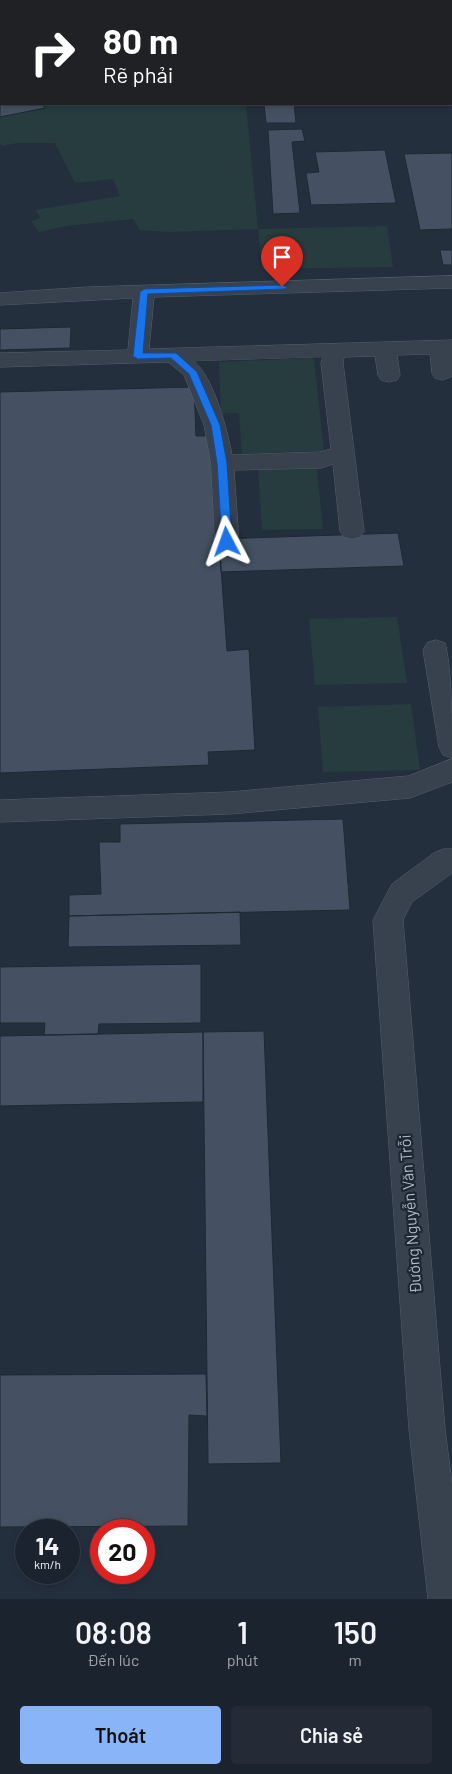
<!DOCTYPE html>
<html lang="vi">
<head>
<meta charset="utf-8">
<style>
  body { margin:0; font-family:Barlow,sans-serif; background:#242b36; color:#f1f3f6; height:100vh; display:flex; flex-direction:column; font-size:19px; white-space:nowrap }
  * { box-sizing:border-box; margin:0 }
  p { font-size:16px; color:#a0a4aa }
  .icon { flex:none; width:28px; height:28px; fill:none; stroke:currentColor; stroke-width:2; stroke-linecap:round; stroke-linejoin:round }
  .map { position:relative; height:1599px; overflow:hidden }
  .panel { display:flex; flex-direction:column; background:#1b232e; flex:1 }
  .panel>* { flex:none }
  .hud { position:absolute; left:0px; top:0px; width:452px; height:105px; box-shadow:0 2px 8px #0003,0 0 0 1px #39404a; background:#202124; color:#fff; overflow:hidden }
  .speed { position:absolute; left:15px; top:1519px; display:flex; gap:10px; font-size:25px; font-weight:700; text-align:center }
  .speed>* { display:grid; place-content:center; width:65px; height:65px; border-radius:50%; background:#1b232e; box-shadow:0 2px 8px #0003,0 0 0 1px #39404a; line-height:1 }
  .speed small { font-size:12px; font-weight:400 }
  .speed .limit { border:8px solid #d22; background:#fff; color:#111 }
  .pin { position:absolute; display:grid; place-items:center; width:42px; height:42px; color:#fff; margin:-51px -21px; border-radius:50% 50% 50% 0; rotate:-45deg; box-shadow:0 0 5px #0007 }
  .pin .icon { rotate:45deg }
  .me { position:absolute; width:55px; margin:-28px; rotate:356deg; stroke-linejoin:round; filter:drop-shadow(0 0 4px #0008) }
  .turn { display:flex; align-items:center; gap:18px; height:105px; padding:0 20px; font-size:22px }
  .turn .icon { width:65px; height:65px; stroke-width:2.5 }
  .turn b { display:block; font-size:35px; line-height:42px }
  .eta { display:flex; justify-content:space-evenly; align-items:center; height:85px; text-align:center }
  .eta b { font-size:30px; font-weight:600; line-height:35px }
  .button { display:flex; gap:10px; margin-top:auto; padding:10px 20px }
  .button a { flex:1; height:58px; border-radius:5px; background:#8ab4f8; color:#111; font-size:20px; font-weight:600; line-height:58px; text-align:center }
  .button a+a { background:#242b36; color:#f1f3f6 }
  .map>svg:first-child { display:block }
  .green { fill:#263c3f }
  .building { fill:#455162; stroke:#1f2835 }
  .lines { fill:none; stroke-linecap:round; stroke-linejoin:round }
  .minor-casing { stroke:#565f6c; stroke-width:1 }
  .minor { fill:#38414e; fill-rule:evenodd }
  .route { fill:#1a73e8; stroke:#114b97 }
  .labels { text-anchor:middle; stroke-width:4.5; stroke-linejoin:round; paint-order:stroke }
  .near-street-label { font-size:16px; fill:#b4bcc9; stroke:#1d2633 }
</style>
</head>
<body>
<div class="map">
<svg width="452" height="1599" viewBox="0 0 452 1599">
  <rect width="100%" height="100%" fill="#242f3e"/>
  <!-- green -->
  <path class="green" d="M 0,0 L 237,0 L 1,1 L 1,104 L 246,104 L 258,229 L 387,226 L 393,267 L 262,269 L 258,229 L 168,232 L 140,230 L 133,219 L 66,226 L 39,232 L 31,221 L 41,218 L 35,210 L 120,196 L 113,179 L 75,183 L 55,143 L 17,143 L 2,146 L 0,143 Z
    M 310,358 L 314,359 L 324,451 L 242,454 L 239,413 L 221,414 L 219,362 Z
    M 317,469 L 323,529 L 262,530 L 258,470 Z
    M 397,617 L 407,683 L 315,685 L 309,619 Z
    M 411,704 L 420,770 L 323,772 L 318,707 Z"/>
  <!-- building -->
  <path class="building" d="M 0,75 L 1,104 L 42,104 L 45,108 L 0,117 Z
    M 264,104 L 294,104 L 296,123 L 266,123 Z
    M 302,129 L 305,141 L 292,142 L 300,213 L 273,214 L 268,130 Z
    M 385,150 L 396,203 L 311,205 L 306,173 L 319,172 L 315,152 Z
    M 452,153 L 452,229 L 420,230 L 404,154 Z
    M 440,250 L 452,250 L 452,265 L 443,265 Z
    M 71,327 L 70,348 L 0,350 L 0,329 Z
    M 194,387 L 196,436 L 217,436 L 219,539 L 227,651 L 249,649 L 255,750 L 208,752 L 209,765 L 0,773 L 0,392 Z
    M 398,533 L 404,566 L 221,572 L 219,539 Z
    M 343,819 L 350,910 L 69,916 L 69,895 L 101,894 L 99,842 L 120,842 L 120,824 Z
    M 240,912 L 241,945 L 68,947 L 69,916 Z
    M 201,964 L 201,1023 L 99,1024 L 98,1034 L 44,1035 L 45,1023 L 0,1023 L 0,967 Z
    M 264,1031 L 281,1463 L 208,1464 L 203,1032 Z
    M 203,1032 L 203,1102 L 0,1106 L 0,1036 Z
    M 206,1374 L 207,1416 L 189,1415 L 188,1526 L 0,1527 L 0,1375 Z"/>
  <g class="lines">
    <defs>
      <path id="minor" d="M 452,276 L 452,288 L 154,297 L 149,349 L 452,340 L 452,376 L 443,380 L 435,378 L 432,373 L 430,354 L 397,355 L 400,375 L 397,380 L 389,382 L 381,380 L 378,375 L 375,356 L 344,357 L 343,363 L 364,531 L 360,537 L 352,539 L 344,537 L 340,531 L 333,464 L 321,468 L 234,470 L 239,542 L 235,548 L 227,551 L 219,548 L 215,542 L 211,463 L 204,425 L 184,375 L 168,362 L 0,367 L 0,353 L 128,350 L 133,298 L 0,305 L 0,293 L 88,287 ZM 323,357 L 321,363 L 331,449 L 320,452 L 232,455 C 227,429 214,378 194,361 Z
        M 436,640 L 445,643 C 452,667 452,729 452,758 L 443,755 L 439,747 L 423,650 L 427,643 Z
        M 452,759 L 452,782 L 410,798 L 230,814 L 0,822 L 0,800 L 230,792 L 408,776 Z
        M 444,849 L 452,849 L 452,873 L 412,902 L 403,920 L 445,1429 L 452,1484 L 452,1599 L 428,1599 L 409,1429 L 373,920 L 392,884 L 434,853 Z"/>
    </defs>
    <!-- minor casing -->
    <use href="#minor" class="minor-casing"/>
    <!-- minor -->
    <use href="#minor" class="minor"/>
  </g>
  <!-- route -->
  <path class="route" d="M 282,285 L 287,287 L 285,289 L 148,294 L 143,353 L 176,353 L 197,372 L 220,425 L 227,463 L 232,542 L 227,545 L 222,542 L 217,463 L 211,425 L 189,374 L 171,358 L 138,359 L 133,356 L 140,292 L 144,289 Z"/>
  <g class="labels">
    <!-- near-street labels -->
    <g class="near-street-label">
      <text transform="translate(410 1214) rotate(-94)" y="6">Đường Nguyễn Văn Trỗi</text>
    </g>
  </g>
</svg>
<div class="speed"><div>14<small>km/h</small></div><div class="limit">20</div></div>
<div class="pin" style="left:282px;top:287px;background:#d93025"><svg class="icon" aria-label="arrive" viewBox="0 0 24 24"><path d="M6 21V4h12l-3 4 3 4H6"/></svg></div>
<svg class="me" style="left:227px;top:542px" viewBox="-20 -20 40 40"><path d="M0-17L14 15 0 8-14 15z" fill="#1a73e8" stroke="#fff" stroke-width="4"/></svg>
<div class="hud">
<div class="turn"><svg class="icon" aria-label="right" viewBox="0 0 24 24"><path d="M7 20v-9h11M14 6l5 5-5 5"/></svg><div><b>80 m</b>Rẽ phải</div></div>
</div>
</div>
<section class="panel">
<div class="eta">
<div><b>08:08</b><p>Đến lúc</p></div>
<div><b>1</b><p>phút</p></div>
<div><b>150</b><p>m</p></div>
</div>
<div class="button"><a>Thoát</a><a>Chia sẻ</a></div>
</section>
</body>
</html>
